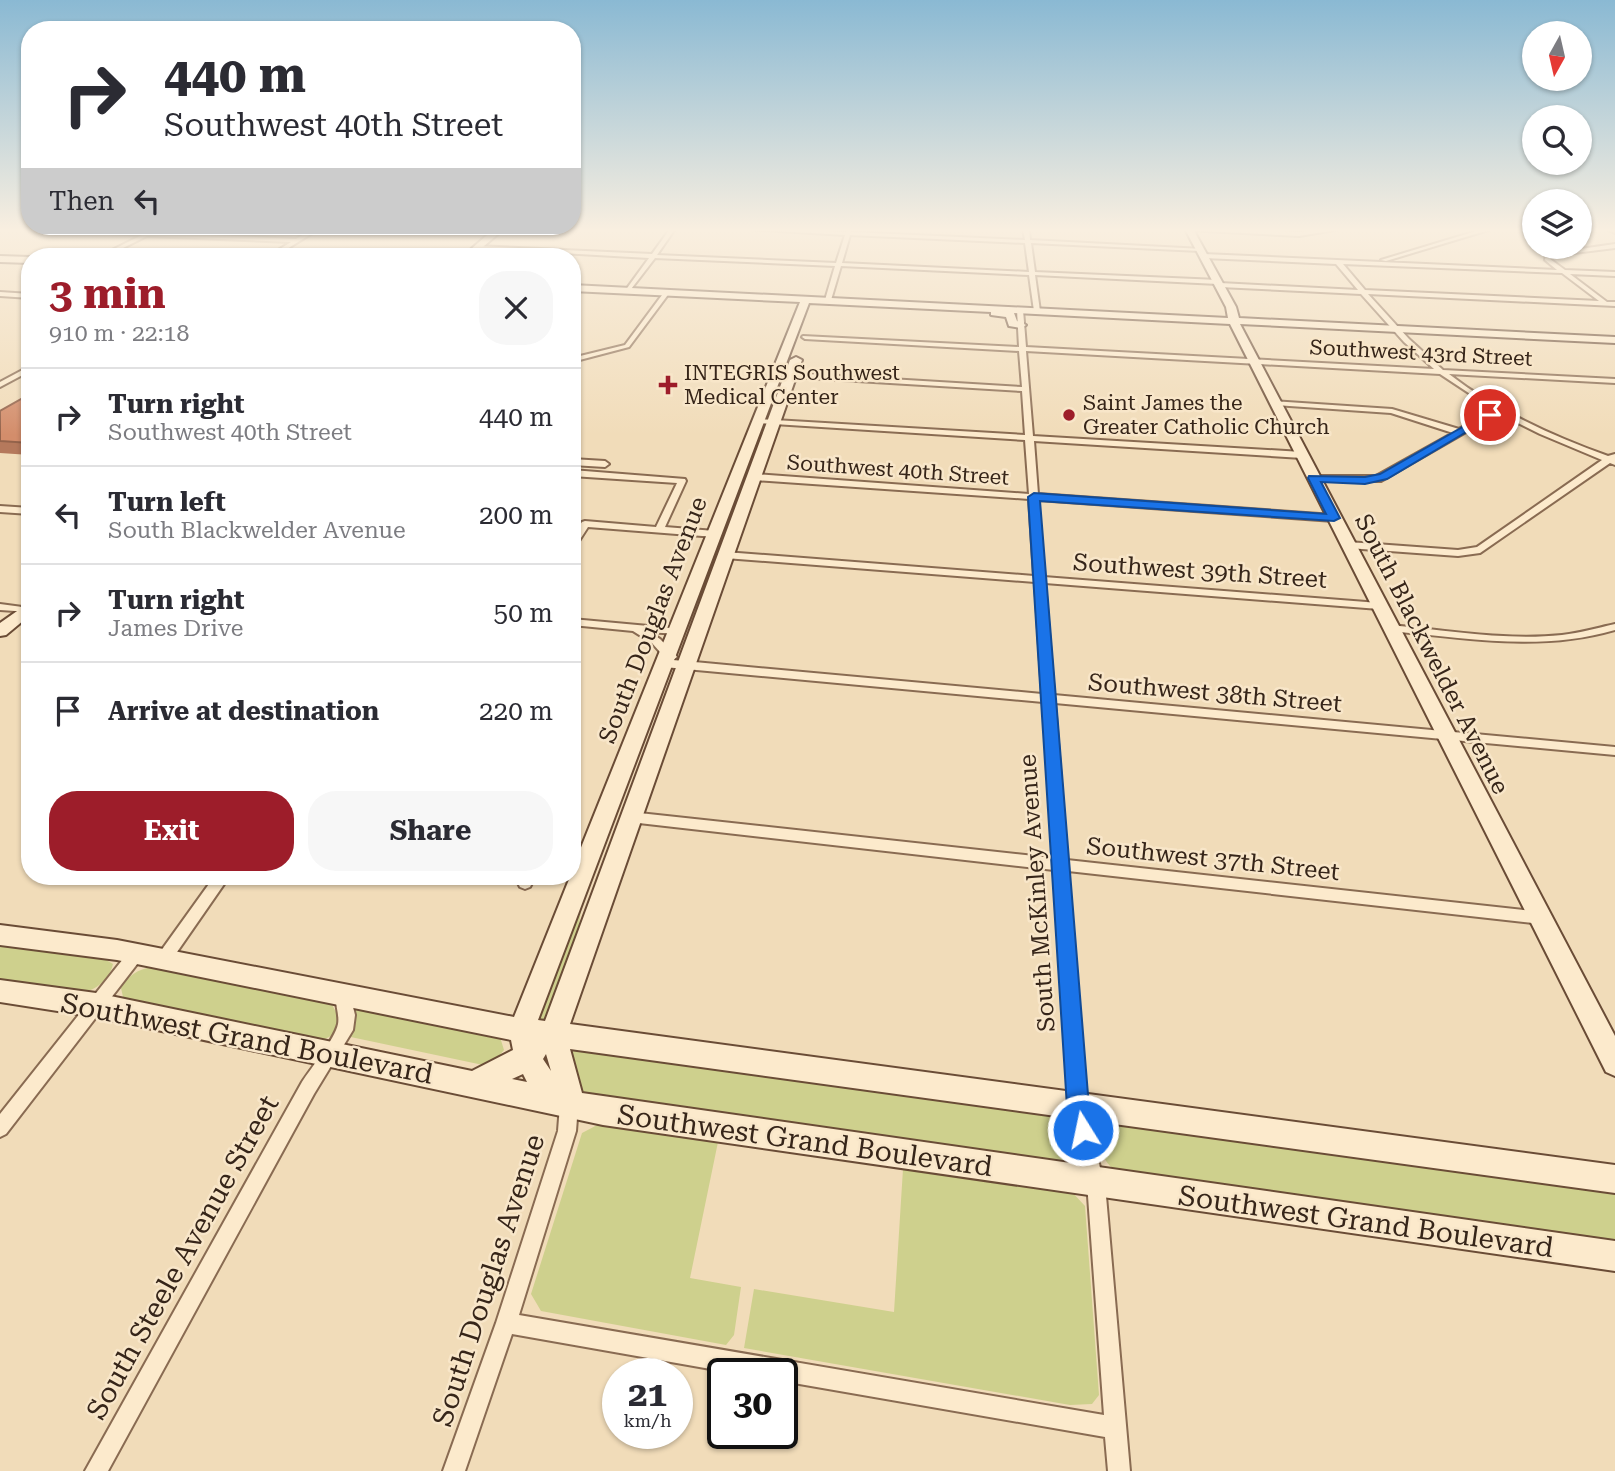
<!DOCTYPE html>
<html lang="en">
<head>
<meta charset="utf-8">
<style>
  body { margin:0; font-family:"Roboto Serif",serif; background:#f7f7f7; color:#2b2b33; height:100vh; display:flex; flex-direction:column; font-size:26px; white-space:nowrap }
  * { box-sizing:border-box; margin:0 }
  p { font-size:23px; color:#7c7c81 }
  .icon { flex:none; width:38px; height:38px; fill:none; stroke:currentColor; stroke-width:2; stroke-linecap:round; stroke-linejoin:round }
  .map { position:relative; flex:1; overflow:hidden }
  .sheet { position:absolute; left:21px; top:248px; width:560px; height:637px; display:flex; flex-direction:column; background:#fff; border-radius:28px; box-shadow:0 2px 5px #0004 }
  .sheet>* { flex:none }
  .guide { position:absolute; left:21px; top:21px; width:560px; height:214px; border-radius:28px; box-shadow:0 2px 5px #0004; background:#fff; color:#2b2b33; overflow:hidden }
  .needle { width:46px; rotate:188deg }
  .fabs { position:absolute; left:1522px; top:21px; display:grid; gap:14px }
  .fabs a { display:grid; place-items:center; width:70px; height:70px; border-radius:50%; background:#fff; box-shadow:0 2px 5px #0004; font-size:35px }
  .speed { position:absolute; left:602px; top:1358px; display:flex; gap:14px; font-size:35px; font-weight:700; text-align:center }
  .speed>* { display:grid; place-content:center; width:91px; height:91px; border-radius:50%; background:#fff; box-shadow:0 2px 5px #0004; line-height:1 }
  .speed small { font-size:18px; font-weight:400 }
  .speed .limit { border:4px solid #111; border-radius:10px; background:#fff; color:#111 }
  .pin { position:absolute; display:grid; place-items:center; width:60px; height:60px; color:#fff; margin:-30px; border:4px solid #fff; border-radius:50%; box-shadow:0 2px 7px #0007 }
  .me { position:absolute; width:77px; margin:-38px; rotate:350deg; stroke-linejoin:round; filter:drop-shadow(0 0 5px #0008) }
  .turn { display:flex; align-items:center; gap:24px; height:147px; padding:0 28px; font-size:32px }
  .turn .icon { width:91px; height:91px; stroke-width:2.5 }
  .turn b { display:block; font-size:49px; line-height:60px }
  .then { display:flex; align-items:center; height:66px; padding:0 28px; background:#0003; gap:14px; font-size:26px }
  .round { display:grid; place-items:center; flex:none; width:74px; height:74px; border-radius:28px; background:#f7f7f7 }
  .headline { display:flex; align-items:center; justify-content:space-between; height:119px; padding:0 28px }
  h1 { font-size:42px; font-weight:700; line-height:52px; color:#9d1d2a }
  .button { display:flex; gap:14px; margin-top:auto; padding:14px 28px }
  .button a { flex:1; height:80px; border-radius:28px; background:#9d1d2a; color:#fff; font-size:28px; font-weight:700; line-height:80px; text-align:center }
  .button a+a { background:#f7f7f7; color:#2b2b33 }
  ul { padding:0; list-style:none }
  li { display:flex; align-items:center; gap:21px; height:98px; padding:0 28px; border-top:2px solid #e1e1e2 }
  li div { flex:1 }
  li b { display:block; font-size:26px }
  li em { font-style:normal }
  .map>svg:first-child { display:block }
  .green { fill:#ced08d }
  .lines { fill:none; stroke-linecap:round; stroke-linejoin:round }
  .street-casing { stroke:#896b52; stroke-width:4 }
  .secondary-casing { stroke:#6a4c36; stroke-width:4 }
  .street { fill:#fceacc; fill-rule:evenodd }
  .secondary { fill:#fceacc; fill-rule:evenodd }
  .wall { fill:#b5795c }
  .building { fill:#d38d6b; stroke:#94634b; stroke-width:2 }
  .route { fill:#1a73e8; stroke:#114b97; stroke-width:2 }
  .poi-dot { fill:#9d1d2a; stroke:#f8e6c9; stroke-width:2.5 }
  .labels { text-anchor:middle; stroke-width:5; stroke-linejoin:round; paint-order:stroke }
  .far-street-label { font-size:21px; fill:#362519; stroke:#f8e6c9 }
  .far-poi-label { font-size:21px; fill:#362519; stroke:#f8e6c9; text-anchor:start }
  .street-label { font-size:24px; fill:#362519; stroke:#f8e6c9 }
  .near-street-label { font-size:28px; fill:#362519; stroke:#f8e6c9 }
</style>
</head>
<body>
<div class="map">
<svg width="1615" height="1471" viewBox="0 0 1615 1471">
  <rect width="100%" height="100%" fill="#f1dcb9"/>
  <!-- green -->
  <path class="green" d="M 582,902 L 577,941 L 548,1018 L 539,1020 L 537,1018 Z
    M 0,942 L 103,958 L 113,964 C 110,978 96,991 82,992 C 60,993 23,983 0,980 Z
    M 152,967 L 331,1003 L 340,1019 L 335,1034 L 325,1039 L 316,1039 L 126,1000 L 123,997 L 121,988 C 128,976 138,969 152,967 Z
    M 351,1007 L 500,1037 L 504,1050 L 492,1064 L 483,1065 L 346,1036 Z
    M 572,1048 L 1056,1113 C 1075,1127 1086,1150 1060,1165 L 582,1097 L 570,1052 Z
    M 1108,1122 L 1615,1188 L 1615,1244 L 1118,1173 C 1100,1160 1094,1141 1108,1122 Z
    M 601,1123 L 1071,1191 L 1085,1206 L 1099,1395 L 1092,1404 L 1070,1405 L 744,1348 L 754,1289 L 894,1312 L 903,1169 L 718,1142 L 690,1278 L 741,1287 L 734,1335 L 726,1345 L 541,1311 L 531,1294 L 582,1133 Z"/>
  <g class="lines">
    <defs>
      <path id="street" d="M 40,229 L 86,229 L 296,239 L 312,229 L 319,229 L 274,257 L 267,257 L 291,242 L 147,236 L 105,257 L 98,257 L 142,235 Z
        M 670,229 L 675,229 L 657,255 L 836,263 L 845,235 L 745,229 L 846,232 L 846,229 L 852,229 L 851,232 L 1025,240 L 1023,229 L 1029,229 L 1030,240 L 1203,249 L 1200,251 L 1031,243 L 1035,272 L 1218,280 L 1220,283 L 1358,290 L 1336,264 L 1204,258 L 1201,256 L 1204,254 L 1557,270 L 1545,260 L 1546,254 L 1615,244 L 1615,248 L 1550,256 L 1550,259 L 1565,270 L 1615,272 L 1615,276 L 1570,274 L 1607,302 L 1615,302 L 1615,306 L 1368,294 L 1409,339 L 1443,370 L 1615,379 L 1615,383 L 1449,374 C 1497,411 1552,436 1608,456 L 1615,454 L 1615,465 L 1610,463 L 1480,553 L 1458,556 L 1348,548 L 1343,545 L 1348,542 L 1458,550 L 1477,547 L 1602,460 L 1540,434 L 1502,415 L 1492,417 L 1381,481 L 1313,481 L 1309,478 L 1310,476 L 1376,476 L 1453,433 L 1391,413 L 1275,405 L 1272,405 L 1272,401 L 1392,409 L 1459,429 L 1487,413 L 1496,411 L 1440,374 L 1026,351 L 1033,436 L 1302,452 L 1306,455 L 1302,458 L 1034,441 L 1038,494 L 1334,515 L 1339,518 L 1334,521 L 1038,500 L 1044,577 L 1379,603 L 1384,606 L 1379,609 L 1045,583 L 1054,695 L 1615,747 L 1615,755 L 1055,703 L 1067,860 L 1541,912 L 1546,914 L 1548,918 L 1546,922 L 1541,924 L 1068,871 L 1087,1107 L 1106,1196 L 1130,1471 L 1108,1471 L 1105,1437 L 782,1381 L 782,1374 L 739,1374 L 512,1334 L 465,1471 L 443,1471 L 496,1323 L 558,1131 L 560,1105 L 563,1099 L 569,1096 L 575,1099 L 578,1105 L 576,1131 L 519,1315 L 1104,1415 L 1088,1196 L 1069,1107 L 1054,870 L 630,822 L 625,821 L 623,817 L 625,813 L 630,812 L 1053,858 L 1043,702 L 664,667 L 658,663 L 660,660 L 667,660 L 652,643 L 633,631 L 572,625 L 572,619 L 681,629 L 682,631 L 681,633 L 677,634 L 649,632 L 660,639 L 675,654 L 677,657 L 673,660 L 1042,694 L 1035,582 L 725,558 L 720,555 L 725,552 L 1034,576 L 1029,499 L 754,480 L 750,477 L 754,474 L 1029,494 L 1025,440 L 759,423 L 755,421 L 759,419 L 1025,435 L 1022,391 L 791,377 L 787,375 L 791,373 L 1022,387 L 1019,351 L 805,339 L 802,337 L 803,336 L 1019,347 L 1017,310 L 1020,308 L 1023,310 L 1026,347 L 1434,369 L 1404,342 L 1361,294 L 1220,287 L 1218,284 L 1035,275 L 1040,311 L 1037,313 L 1034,311 L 1029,275 L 841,266 L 831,300 L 828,302 L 825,300 L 835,266 L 655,258 L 628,293 L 625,291 L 649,258 L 474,248 L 477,246 L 652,254 ZM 850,235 L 1025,243 L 1029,272 L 842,263 ZM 1343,264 L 1562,273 L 1599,301 L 1365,290 Z
        M 1219,229 L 1299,232 L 1341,229 L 1299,236 L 1186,230 Z
        M 1483,229 L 1492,229 L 1386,261 L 1381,260 Z
        M 1608,229 L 1615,229 L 1615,233 L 1608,230 Z
        M 665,291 L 670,292 L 629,347 L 572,362 L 572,358 L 625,345 Z
        M 0,292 L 30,294 L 30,298 L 0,296 Z
        M 30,366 L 30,371 L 0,387 L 0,382 Z
        M 572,459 L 605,461 L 609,464 L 605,467 L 572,465 Z
        M 572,470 L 685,479 L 686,481 L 665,527 L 715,531 L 720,534 L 715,537 L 588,527 L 579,541 L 572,542 L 572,536 L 582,522 L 585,521 L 656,527 L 677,483 L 572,476 Z
        M 0,506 L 30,508 L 30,514 L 0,512 Z
        M 0,604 L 30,608 L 30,612 L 0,610 Z
        M 1615,624 L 1615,630 C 1540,652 1466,638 1390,631 L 1385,628 L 1390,625 C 1447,630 1505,641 1562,635 C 1580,633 1597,628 1615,624 Z
        M 214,877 L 229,877 L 168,965 L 163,967 L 158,965 L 155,960 L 158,955 Z
        M 515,877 L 529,877 L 532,883 L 530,887 L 525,889 L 520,887 Z
        M 136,947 L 141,949 L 144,954 L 141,959 L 6,1134 L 0,1137 L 0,1114 L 131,949 Z
        M 343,989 L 349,991 L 355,1015 L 353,1030 L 314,1094 L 108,1471 L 85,1471 L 302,1082 C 311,1068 335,1039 338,1024 C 340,1013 333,1001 337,991 Z"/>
      <path id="secondary" d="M 494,229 L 504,229 L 471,257 L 462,257 Z
        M 1185,229 L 1193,229 L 1236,307 L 1239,318 L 1615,337 L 1615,343 L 1240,324 L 1615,1036 L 1615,1076 L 1606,1072 L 1230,324 L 1014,313 L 1017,321 L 1026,325 L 1021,328 L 1009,326 L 1006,317 L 991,315 L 991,312 L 809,303 L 538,1020 L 545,1021 L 790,360 L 796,357 L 802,360 L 570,1024 L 1615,1165 L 1615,1193 L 570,1049 L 582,1093 L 1615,1241 L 1615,1271 L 603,1125 L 96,1017 L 0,1002 L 0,980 L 96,993 L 472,1071 L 513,1050 L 511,1040 L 117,960 L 0,945 L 0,925 L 117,940 L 514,1017 L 570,877 L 572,877 L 572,870 L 800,302 L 572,291 L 572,285 L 1228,318 L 1226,307 ZM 546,1054 L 551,1071 L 543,1059 ZM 523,1074 L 527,1082 L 512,1079 Z
        M 0,256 L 30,257 L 30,263 L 0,262 Z
        M 30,602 L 30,615 L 6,635 L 0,636 L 0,623 Z"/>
    </defs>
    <!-- street casing -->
    <use href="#street" class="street-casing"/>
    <!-- secondary casing -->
    <use href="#secondary" class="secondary-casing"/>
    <!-- street -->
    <use href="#street" class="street"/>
    <!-- secondary -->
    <use href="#secondary" class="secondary"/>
  </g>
  <!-- wall -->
  <path class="wall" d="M 396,229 L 473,229 L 468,233 Z
    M 30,394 L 30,455 L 0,453 L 0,411 Z"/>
  <!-- building -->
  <path class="building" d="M 30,394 L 30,443 L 0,441 L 0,411 Z"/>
  <!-- sky -->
  <linearGradient id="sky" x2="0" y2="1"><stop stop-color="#8ab9d3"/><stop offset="0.53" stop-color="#f9efe0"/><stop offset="1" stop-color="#f9efe0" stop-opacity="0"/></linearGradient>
  <rect width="1615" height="435" fill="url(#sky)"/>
  <!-- route -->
  <path class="route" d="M 1487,413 L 1495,415 L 1387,479 L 1365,484 L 1321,482 L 1340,518 L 1334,521 L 1040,501 L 1089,1107 L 1095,1130 L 1092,1138 L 1083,1142 L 1075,1138 L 1067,1107 L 1028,497 L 1034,493 L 1326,514 L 1308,478 L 1309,476 L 1365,477 L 1380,474 Z"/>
  <!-- markers -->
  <g class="poi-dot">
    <path d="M664.5 374.5h7v7h7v7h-7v7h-7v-7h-7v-7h7z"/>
    <circle cx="1069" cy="415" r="7"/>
  </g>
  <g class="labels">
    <!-- far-street labels -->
    <g class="far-street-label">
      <text transform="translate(1421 353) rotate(3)" y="7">Southwest 43rd Street</text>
      <text transform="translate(898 470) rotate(4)" y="7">Southwest 40th Street</text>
    </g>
    <!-- far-poi labels -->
    <g class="far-poi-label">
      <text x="684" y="380">INTEGRIS Southwest<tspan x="684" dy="24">Medical Center</tspan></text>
      <text x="1083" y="410">Saint James the<tspan x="1083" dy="24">Greater Catholic Church</tspan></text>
    </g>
    <!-- street labels -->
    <g class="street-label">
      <text transform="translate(1200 571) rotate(4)" y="8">Southwest 39th Street</text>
      <text transform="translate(653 620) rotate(-69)" y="8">South Douglas Avenue</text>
      <text transform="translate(1432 654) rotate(63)" y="8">South Blackwelder Avenue</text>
      <text transform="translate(1215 693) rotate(5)" y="8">Southwest 38th Street</text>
      <text transform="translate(1213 859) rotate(6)" y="8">Southwest 37th Street</text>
      <text transform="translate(1037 893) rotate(-94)" y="8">South McKinley Avenue</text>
    </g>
    <!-- near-street labels -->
    <g class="near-street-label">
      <text transform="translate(247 1038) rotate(11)" y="10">Southwest Grand Boulevard</text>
      <text transform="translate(805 1140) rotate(8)" y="10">Southwest Grand Boulevard</text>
      <text transform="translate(1366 1221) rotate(8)" y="10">Southwest Grand Boulevard</text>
      <text transform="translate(182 1257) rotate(-61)" y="10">South Steele Avenue Street</text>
      <text transform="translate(488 1280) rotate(-72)" y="10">South Douglas Avenue</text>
    </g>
  </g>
</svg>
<div class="fabs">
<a><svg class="needle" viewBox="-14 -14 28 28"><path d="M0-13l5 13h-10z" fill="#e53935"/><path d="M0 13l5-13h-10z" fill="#7c7c81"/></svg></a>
<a><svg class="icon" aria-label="search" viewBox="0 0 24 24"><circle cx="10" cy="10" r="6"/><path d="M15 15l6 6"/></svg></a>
<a><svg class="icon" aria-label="layers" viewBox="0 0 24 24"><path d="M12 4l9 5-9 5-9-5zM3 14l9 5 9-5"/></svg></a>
</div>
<div class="speed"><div>21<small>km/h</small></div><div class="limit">30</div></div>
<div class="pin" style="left:1490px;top:415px;background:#d93025"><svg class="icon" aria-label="arrive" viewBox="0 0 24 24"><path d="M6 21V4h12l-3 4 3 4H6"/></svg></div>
<svg class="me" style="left:1083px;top:1130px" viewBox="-20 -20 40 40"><circle r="17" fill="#1a73e8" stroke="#fff" stroke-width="3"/><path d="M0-11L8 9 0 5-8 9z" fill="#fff"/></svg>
<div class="guide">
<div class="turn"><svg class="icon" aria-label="right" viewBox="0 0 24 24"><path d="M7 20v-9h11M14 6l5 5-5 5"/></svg><div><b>440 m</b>Southwest 40th Street</div></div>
<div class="then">Then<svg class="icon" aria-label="left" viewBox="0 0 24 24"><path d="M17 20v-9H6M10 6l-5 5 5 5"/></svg></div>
</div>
<section class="sheet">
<div class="headline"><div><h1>3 min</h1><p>910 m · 22:18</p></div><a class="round"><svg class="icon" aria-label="close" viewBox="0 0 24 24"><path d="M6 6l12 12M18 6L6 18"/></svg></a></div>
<ul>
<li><svg class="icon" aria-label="right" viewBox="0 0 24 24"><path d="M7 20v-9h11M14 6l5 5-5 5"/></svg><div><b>Turn right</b><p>Southwest 40th Street</p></div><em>440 m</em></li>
<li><svg class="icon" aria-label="left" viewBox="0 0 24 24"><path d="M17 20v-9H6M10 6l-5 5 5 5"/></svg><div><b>Turn left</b><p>South Blackwelder Avenue</p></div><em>200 m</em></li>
<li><svg class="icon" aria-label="right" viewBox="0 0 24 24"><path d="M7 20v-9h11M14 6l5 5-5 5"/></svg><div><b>Turn right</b><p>James Drive</p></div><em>50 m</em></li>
<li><svg class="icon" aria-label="arrive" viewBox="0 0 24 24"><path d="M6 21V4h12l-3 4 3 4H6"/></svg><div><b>Arrive at destination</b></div><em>220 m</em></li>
</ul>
<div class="button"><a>Exit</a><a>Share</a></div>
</section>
</div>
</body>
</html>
